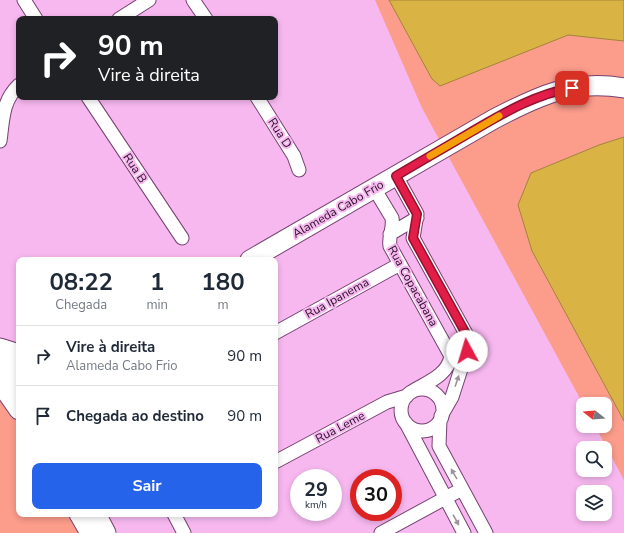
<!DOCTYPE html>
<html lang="pt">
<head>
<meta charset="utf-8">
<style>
  body { margin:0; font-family:"Nunito Sans",sans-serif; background:#f2f2f3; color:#1f2937; height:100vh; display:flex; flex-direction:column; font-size:15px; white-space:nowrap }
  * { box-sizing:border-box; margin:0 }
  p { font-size:13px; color:#747a83 }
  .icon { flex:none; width:22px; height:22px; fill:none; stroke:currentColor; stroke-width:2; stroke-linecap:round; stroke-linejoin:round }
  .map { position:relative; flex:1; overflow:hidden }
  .side { position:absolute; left:16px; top:257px; width:262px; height:260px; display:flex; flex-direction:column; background:#fff; border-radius:8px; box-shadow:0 2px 6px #0003 }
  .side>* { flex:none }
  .banner { position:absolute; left:16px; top:16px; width:262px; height:84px; border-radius:8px; box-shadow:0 2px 6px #0003; background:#202124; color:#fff; overflow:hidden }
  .needle { width:26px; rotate:287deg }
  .buttons { position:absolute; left:576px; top:397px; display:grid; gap:8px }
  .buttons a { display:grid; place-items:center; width:36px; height:36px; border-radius:8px; background:#fff; box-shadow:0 2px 6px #0003; font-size:20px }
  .speed { position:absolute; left:290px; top:469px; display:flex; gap:8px; font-size:20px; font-weight:700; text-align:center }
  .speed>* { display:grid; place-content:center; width:52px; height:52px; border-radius:50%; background:#fff; box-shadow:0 2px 6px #0003; line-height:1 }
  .speed small { font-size:10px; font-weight:400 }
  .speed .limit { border:6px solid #d22; background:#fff; color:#111 }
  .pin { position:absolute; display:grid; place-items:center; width:34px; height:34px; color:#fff; margin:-17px; border-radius:8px; box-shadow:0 2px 6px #0006 }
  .me { position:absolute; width:44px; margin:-22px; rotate:354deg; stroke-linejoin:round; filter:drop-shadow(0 0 3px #0008) }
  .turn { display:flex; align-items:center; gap:14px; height:84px; padding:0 16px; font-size:18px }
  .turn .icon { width:52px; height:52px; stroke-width:2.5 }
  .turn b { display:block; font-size:28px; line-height:34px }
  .eta { display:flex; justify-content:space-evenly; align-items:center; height:68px; text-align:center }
  .eta b { font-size:24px; font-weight:700; line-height:28px }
  .primary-button { display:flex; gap:8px; margin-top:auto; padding:8px 16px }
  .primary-button a { flex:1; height:46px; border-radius:8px; background:#2563eb; color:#fff; font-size:16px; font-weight:700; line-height:46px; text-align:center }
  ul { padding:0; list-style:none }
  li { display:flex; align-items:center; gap:12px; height:60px; padding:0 16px; border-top:1px solid #e0e1e3 }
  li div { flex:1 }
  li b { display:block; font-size:15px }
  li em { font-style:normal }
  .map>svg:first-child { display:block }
  .green { fill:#fc9c8b }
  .water { fill:#d9b445; stroke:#a4833b }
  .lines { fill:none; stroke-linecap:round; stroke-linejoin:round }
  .street-casing { stroke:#774071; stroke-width:15 }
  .secondary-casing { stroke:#774071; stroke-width:21 }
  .street { stroke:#fff; stroke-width:13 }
  .secondary { stroke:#fff; stroke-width:19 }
  .oneway { fill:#9e939d }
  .route-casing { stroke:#92132f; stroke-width:10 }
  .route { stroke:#e11d48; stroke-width:7 }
  .slow { stroke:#f59e0b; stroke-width:7 }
  .labels { text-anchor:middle; stroke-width:4; stroke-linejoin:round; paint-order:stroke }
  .street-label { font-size:12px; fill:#271025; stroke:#f7b8f0 }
</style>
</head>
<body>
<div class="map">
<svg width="624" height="533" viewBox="0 0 624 533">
  <rect width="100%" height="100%" fill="#f7b8f0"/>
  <!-- green -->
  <path class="green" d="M 375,0 L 624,0 L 624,480 L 595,426 L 605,426 L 605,404 L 583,404 L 422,108 Z
    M 0,355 L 19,393 L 19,514 L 80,514 L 89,533 L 0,533 Z"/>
  <!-- water -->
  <path class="water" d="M 389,0 L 624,0 L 624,41 L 568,35 L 440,86 L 432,79 Z
    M 624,137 L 624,421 L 532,251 L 518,205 L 531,173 L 599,145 Z"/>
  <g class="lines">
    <defs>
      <path id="street" d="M 24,0 L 36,19
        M 193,0 L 206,19
        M 119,19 L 149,0
        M 88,97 L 182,238
        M 257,97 L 294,156 L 299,170
        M 0,141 C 3,120 2,101 19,85
        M 396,176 L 417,214 L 413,238 L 470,341 L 452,397 L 441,416
        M 374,188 L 392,218 C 394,228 388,237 390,246 L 451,356 C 448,375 428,382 413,391
        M 390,234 L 417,218
        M 275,333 L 400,264
        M401 410a21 21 0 1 1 42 0a21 21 0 1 1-42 0Z
        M 440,420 L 439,446 L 486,533
        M 406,423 L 464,533
        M 275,462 L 387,402 L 407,396
        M 174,514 L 184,533
        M 381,533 L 462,489"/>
      <path id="secondary" d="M 250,260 L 494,119 C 538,96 573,79 624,88
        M 0,348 L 19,354
        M 0,357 L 19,383
        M 0,383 L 19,410
        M 79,514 L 90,533
        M 96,514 L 106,533"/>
    </defs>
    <!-- street casing -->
    <use href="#street" class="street-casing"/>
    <!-- secondary casing -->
    <use href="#secondary" class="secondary-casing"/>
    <!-- street -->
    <use href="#street" class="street"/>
    <!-- secondary -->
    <use href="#secondary" class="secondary"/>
  </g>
  <!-- one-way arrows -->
  <defs><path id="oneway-solid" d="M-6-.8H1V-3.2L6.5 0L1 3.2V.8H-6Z"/></defs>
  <g class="oneway">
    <use href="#oneway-solid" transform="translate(457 381) rotate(-71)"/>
    <use href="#oneway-solid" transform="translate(454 474) rotate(-120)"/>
    <use href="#oneway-solid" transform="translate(456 520) rotate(61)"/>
  </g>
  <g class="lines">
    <defs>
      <path id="route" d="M 467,351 L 470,341 L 413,238 L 417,214 L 396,176 C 421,161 446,147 471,132 C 502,114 535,94 572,88"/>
    </defs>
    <!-- route casing -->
    <use href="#route" class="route-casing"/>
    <!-- route -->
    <use href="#route" class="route"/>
    <!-- slow -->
    <path class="slow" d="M 430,156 L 499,116"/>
  </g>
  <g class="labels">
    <!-- street labels -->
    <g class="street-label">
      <text transform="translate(280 133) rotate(57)" y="4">Rua D</text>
      <text transform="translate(135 168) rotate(56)" y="4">Rua B</text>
      <text transform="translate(338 209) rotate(-30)" y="4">Alameda Cabo Frio</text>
      <text transform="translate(413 286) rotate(61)" y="4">Rua Copacabana</text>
      <text transform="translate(337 298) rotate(-29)" y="4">Rua Ipanema</text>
      <text transform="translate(340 427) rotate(-28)" y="4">Rua Leme</text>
    </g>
  </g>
</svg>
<div class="buttons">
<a><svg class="needle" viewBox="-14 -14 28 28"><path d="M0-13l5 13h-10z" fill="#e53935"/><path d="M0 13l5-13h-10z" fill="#747a83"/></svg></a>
<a><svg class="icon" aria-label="search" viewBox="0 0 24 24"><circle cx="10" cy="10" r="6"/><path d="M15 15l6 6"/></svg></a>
<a><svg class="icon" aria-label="layers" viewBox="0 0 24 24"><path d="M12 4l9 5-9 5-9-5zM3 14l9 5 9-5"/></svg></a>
</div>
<div class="speed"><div>29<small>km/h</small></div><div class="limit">30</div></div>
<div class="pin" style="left:572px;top:88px;background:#d93025"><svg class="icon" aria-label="arrive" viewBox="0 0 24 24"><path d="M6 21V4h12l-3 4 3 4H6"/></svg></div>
<svg class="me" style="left:467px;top:351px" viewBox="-20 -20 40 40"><circle r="19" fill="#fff"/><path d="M0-13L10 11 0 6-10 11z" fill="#e11d48"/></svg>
<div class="banner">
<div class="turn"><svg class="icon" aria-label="right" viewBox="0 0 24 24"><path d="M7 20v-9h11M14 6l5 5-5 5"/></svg><div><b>90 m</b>Vire à direita</div></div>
</div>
<section class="side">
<div class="eta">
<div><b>08:22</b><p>Chegada</p></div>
<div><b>1</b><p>min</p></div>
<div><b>180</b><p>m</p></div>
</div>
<ul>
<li><svg class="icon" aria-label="right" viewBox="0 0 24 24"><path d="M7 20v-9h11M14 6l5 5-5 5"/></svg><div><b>Vire à direita</b><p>Alameda Cabo Frio</p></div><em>90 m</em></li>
<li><svg class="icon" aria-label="arrive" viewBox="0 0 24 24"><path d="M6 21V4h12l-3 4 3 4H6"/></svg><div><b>Chegada ao destino</b></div><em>90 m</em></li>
</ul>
<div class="primary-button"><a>Sair</a></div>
</section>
</div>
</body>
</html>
